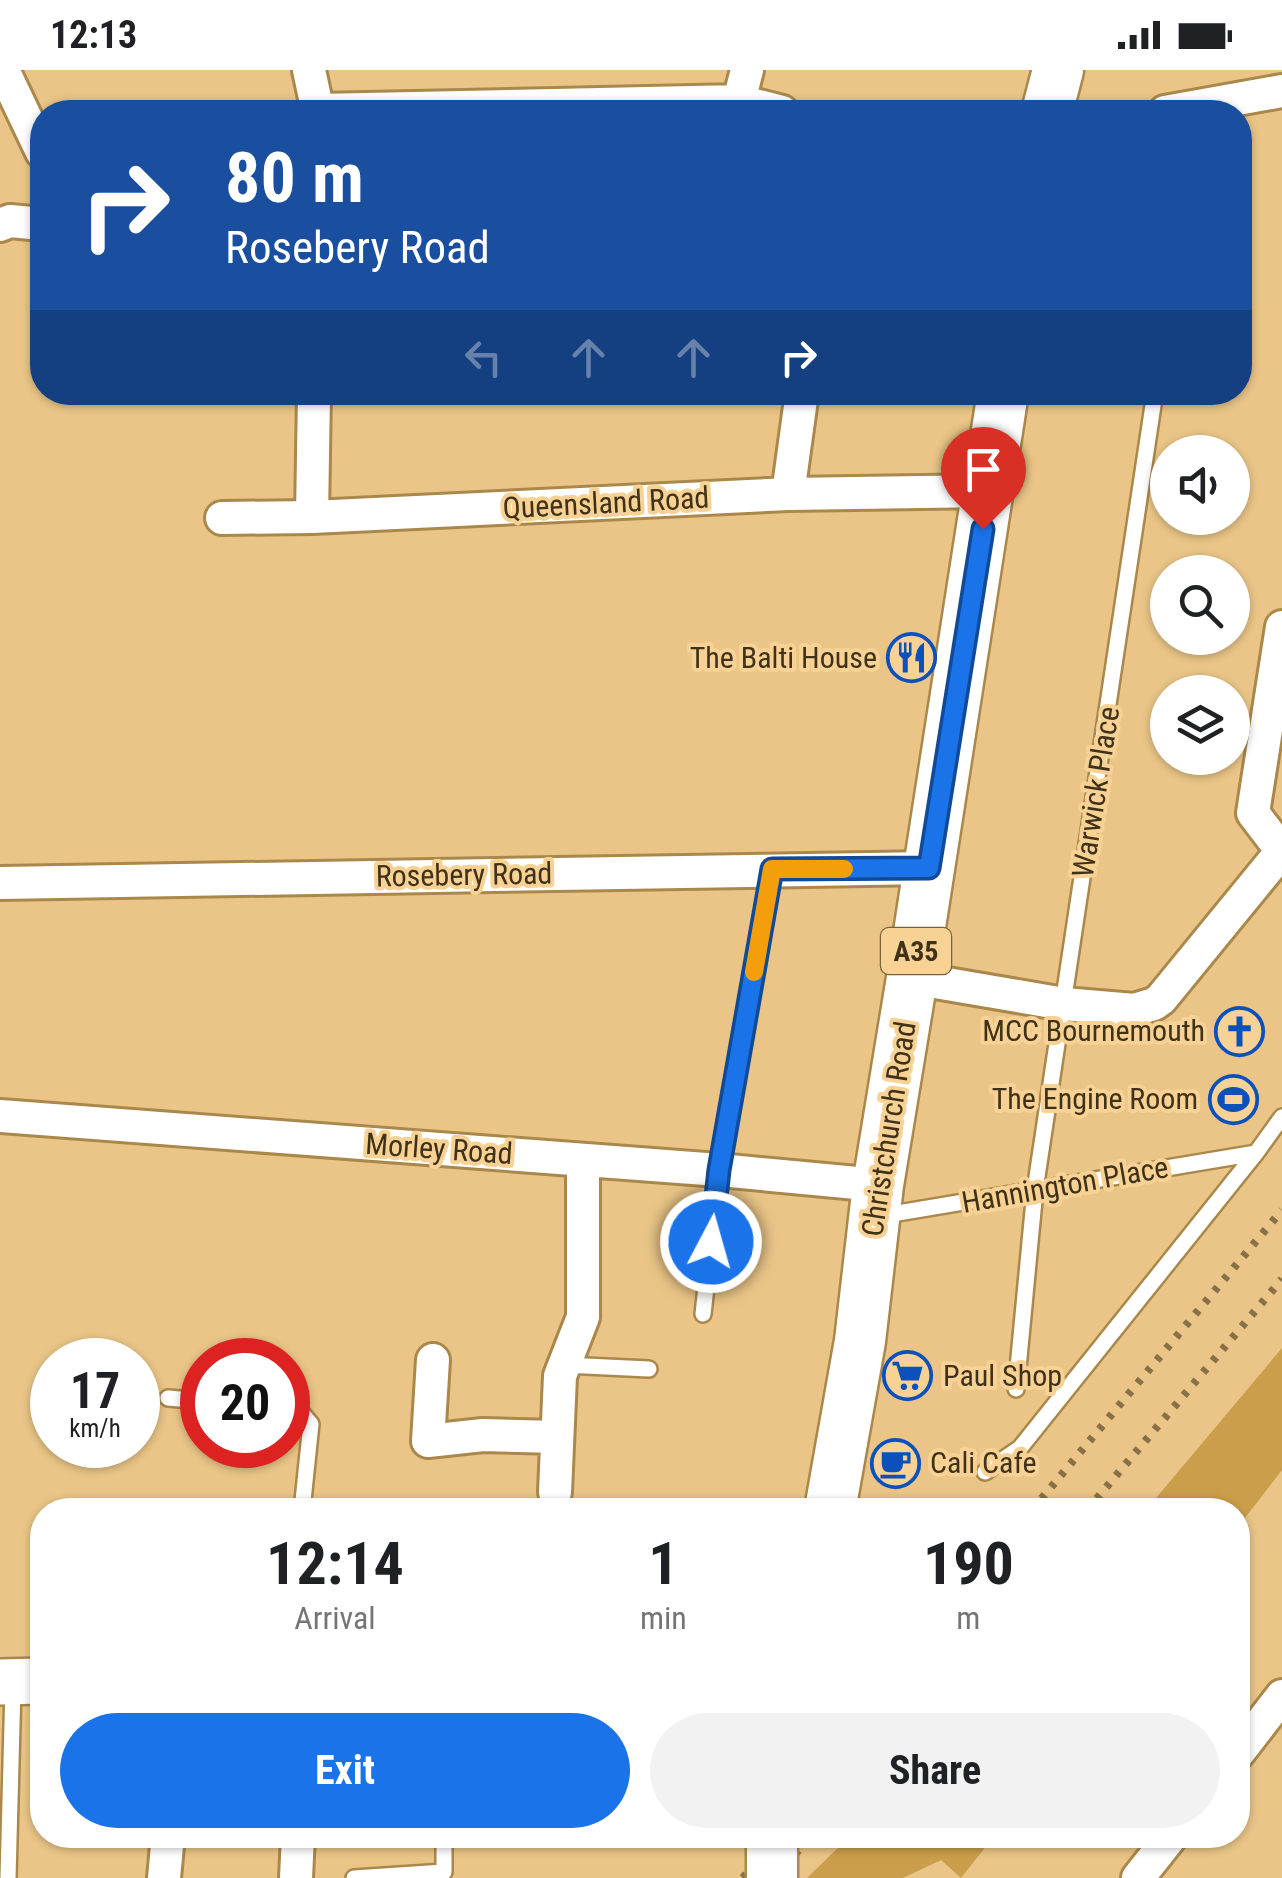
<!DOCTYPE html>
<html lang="en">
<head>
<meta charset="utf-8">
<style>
  body { margin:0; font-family:"Roboto Condensed",sans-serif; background:#f2f2f2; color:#202124; height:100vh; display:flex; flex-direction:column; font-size:38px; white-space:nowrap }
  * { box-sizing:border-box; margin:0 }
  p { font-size:32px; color:#757577 }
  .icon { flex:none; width:55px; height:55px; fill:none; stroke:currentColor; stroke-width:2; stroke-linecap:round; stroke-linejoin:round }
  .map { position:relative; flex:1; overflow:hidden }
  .sheet { position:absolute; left:30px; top:1428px; width:1220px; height:350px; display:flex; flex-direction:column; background:#fff; border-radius:40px; box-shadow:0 2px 8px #0004 }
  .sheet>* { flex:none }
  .top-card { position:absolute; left:30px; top:30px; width:1222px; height:305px; border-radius:40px; box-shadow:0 2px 8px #0004; background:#1a4fa0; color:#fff; overflow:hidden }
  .buttons { position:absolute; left:1150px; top:365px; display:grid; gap:20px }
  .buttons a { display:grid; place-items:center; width:100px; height:100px; border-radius:50%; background:#fff; box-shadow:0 2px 8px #0004; font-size:50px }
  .speed { position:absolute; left:30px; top:1268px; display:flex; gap:20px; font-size:50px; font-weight:700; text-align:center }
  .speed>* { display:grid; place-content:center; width:130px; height:130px; border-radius:50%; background:#fff; box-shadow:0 2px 8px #0004; line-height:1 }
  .speed small { font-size:25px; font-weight:400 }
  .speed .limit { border:15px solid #d22; background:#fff; color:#111 }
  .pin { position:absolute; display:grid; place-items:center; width:85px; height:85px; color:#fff; margin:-102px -42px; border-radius:50% 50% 50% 0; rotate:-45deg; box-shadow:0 0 10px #0007 }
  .pin .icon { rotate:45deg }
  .me { position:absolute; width:110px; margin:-55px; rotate:6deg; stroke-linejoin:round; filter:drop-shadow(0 0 8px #0008) }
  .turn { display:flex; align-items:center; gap:35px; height:210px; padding:0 30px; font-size:45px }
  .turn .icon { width:130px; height:130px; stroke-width:2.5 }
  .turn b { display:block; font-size:70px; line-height:85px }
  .lanes { display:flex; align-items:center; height:95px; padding:0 30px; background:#0003; justify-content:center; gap:50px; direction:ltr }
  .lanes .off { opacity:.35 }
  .eta { display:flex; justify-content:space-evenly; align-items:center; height:170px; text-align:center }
  .eta b { font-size:60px; font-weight:700; line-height:70px }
  .cta { display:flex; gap:20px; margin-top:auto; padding:20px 30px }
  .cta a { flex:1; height:115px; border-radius:60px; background:#1a73e8; color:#fff; font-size:40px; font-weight:700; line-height:115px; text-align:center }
  .cta a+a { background:#f2f2f2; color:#202124 }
  .status { display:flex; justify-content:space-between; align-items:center; height:70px; padding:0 50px; background:#fff; direction:ltr }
  .status svg { height:28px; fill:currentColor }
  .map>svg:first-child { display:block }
  .green { fill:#cb9e4b }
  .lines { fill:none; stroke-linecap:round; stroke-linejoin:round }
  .lane-casing { stroke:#aa884b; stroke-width:20 }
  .street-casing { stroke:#aa884b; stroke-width:38 }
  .secondary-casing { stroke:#aa884b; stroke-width:50 }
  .primary-casing { stroke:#aa884b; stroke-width:55 }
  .lane { stroke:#fff; stroke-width:15 }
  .street { stroke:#fff; stroke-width:32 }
  .secondary { stroke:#fff; stroke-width:45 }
  .primary { stroke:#fff; stroke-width:50 }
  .rail { stroke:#887147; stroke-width:8; stroke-dasharray:5 10; stroke-linecap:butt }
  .primary-bridge-casing { stroke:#aa884b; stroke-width:55; stroke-linecap:butt }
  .primary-bridge { stroke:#fff; stroke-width:50 }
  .route-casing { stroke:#114b97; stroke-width:25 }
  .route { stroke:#1a73e8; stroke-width:18 }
  .slow { stroke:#f59e0b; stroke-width:18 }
  .labels { text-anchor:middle; stroke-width:8; stroke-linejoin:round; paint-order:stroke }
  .shield { fill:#f7d294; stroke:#77623d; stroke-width:2.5 }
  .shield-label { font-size:28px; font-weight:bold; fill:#403218 }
  .street-label { font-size:30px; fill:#403218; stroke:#f7d294 }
  .poi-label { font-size:30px; fill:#403218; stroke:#f7d294; text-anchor:end }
</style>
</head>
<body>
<div class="status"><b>12:13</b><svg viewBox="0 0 49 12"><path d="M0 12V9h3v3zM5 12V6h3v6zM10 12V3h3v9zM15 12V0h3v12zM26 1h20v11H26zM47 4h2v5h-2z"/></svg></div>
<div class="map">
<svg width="1282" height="1808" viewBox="0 0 1282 1808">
  <rect width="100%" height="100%" fill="#eac587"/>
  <!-- green -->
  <path class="green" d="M 1282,1278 L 1282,1400 L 1238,1457 L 1238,1440 L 1146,1440 Z
    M 851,1765 L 995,1765 L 961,1808 L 941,1790 L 903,1808 L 807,1808 Z"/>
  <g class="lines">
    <defs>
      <path id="lane" d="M 880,1146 L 1256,1083
        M 703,1244 L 719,1100 L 772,799
        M 564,1295 L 649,1299
        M 1016,1319 L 1035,1120 L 1155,322
        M 168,1328 L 202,1331
        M 288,1340 L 300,1341 L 311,1354 L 302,1440
        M 985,1402 L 1020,1378 L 1256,1083 L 1282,1047
        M 8,1808 L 13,1616
        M 354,1808 L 444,1802 L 444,1765"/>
      <path id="street" d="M 3,0 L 42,82
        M 309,0 L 318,42
        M 739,31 L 747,0
        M 318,40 L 739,31 L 782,42
        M 1165,42 L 1282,21
        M 0,155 L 10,151 L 42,154
        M 788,424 L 802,322
        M 312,447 L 314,322
        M 222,448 L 312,447 L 788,424 L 989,421
        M 1282,781 L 1253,743 L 1282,557
        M 0,813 L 929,798
        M 912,908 L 1064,934 L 1134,940 L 1154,934 L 1161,929 L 1282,781
        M 0,1046 L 719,1100 L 878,1115
        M 433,1290 L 428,1371 L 483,1365 L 557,1367
        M 555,1422 L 560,1306 L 583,1247 L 583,1090
        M 1238,1683 L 1282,1626
        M 164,1808 L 168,1765
        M 296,1808 L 298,1765
        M 1138,1808 L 1172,1765"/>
      <path id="secondary" d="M 0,1612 L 42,1611"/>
      <path id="primary" d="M 1047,42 L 1058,0
        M 830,1440 L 860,1271 L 878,1115 L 912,908 L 1003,322"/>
    </defs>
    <!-- lane casing -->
    <use href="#lane" class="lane-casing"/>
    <!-- street casing -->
    <use href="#street" class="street-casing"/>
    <!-- secondary casing -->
    <use href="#secondary" class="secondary-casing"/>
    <!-- primary casing -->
    <use href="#primary" class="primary-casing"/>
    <!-- lane -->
    <use href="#lane" class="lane"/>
    <!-- street -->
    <use href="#street" class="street"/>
    <!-- secondary -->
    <use href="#secondary" class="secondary"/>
    <!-- primary -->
    <use href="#primary" class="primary"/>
    <!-- rail -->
    <path class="rail" d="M 1032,1440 L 1282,1140
      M 1087,1440 L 1282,1209
      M 743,1808 L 776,1765
      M 777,1808 L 810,1765"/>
    <defs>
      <path id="primary-bridge" d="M 772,1808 L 772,1765"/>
    </defs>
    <!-- primary-bridge casing -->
    <use href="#primary-bridge" class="primary-bridge-casing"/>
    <!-- primary-bridge -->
    <use href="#primary-bridge" class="primary-bridge"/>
  </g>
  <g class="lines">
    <defs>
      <path id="route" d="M 711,1172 L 719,1100 L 772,799 L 929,798 L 983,459"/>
    </defs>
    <!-- route casing -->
    <use href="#route" class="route-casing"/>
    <!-- route -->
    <use href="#route" class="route"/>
    <!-- slow -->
    <path class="slow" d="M 754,902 L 772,799 L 844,799"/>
  </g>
  <!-- icons -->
  <defs>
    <symbol id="restaurant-ring" viewBox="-11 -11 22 22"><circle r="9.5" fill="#f7d294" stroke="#0b50bb" stroke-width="1.5"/><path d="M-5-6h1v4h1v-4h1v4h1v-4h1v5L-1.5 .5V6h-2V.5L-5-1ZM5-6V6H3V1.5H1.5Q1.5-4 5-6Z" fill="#0b50bb"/></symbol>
    <symbol id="church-ring" viewBox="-11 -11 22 22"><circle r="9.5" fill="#f7d294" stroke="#0b50bb" stroke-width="1.5"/><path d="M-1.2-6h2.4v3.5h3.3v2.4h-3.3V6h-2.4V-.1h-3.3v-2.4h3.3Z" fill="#0b50bb"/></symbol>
    <symbol id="stadium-ring" viewBox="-11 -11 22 22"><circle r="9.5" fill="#f7d294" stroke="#0b50bb" stroke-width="1.5"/><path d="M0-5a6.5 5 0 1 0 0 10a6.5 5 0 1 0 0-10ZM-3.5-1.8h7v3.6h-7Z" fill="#0b50bb"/></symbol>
    <symbol id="supermarket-ring" viewBox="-11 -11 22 22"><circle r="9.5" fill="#f7d294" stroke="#0b50bb" stroke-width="1.5"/><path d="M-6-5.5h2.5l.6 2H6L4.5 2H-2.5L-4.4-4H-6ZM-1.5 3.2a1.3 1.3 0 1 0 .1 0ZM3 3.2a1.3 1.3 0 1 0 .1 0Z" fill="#0b50bb"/></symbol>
    <symbol id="cafe-ring" viewBox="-11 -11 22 22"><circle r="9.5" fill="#f7d294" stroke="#0b50bb" stroke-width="1.5"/><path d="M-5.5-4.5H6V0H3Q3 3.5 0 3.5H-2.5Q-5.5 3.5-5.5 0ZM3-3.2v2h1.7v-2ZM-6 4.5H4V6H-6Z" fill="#0b50bb"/></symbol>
  </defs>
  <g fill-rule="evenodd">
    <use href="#restaurant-ring" x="884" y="560" width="55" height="55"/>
    <use href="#church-ring" x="1212" y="934" width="55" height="55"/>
    <use href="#stadium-ring" x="1206" y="1002" width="55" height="55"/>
    <use href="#supermarket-ring" x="880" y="1278" width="55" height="55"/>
    <use href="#cafe-ring" x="868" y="1366" width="55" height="55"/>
  </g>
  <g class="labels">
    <!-- shield labels -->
    <rect class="shield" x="881" y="858" width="70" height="46" rx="8"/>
    <g class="shield-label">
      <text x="916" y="891">A35</text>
    </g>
    <!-- street labels -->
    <g class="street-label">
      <text transform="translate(606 433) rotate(-3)" y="10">Queensland Road</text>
      <text transform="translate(1096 722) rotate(-81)" y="10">Warwick Place</text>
      <text transform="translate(464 805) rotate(-1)" y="10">Rosebery Road</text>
      <text transform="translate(889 1059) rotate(-81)" y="10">Christchurch Road</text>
      <text transform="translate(439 1079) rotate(4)" y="10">Morley Road</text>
      <text transform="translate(1065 1115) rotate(-10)" y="10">Hannington Place</text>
    </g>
    <!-- poi labels -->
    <g class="poi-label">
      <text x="877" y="598">The Balti House</text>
      <text x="1205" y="971">MCC Bournemouth</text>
      <text x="1198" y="1039">The Engine Room</text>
      <text x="943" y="1316" text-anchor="start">Paul Shop</text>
      <text x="930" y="1403" text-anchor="start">Cali Cafe</text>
    </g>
  </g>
</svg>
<div class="buttons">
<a><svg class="icon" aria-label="sound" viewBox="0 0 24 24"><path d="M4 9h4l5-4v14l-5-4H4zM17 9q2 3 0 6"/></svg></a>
<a><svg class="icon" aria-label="search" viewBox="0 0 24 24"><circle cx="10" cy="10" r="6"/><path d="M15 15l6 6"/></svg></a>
<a><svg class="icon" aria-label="layers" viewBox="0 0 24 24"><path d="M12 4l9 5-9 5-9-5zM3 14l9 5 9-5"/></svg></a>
</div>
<div class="speed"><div>17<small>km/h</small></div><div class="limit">20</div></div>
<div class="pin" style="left:983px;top:459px;background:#d93025"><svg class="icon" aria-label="arrive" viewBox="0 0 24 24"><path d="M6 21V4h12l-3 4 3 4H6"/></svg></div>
<svg class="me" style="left:711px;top:1172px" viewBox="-20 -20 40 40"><circle r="17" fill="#1a73e8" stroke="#fff" stroke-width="3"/><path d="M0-11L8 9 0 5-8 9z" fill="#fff"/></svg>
<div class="top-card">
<div class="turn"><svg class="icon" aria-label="right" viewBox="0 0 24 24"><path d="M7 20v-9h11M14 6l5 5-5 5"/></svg><div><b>80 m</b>Rosebery Road</div></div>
<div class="lanes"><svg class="icon off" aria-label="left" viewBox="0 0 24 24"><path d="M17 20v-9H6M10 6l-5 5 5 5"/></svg><svg class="icon off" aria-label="ahead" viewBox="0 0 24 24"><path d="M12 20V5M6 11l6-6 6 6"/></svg><svg class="icon off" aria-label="ahead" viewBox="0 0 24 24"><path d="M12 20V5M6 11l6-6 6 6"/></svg><svg class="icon" aria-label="right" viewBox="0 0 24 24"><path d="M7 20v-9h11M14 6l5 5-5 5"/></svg></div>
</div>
<section class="sheet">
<div class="eta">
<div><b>12:14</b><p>Arrival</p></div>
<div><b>1</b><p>min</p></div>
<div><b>190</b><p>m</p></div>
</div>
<div class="cta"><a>Exit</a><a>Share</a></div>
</section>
</div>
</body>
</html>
